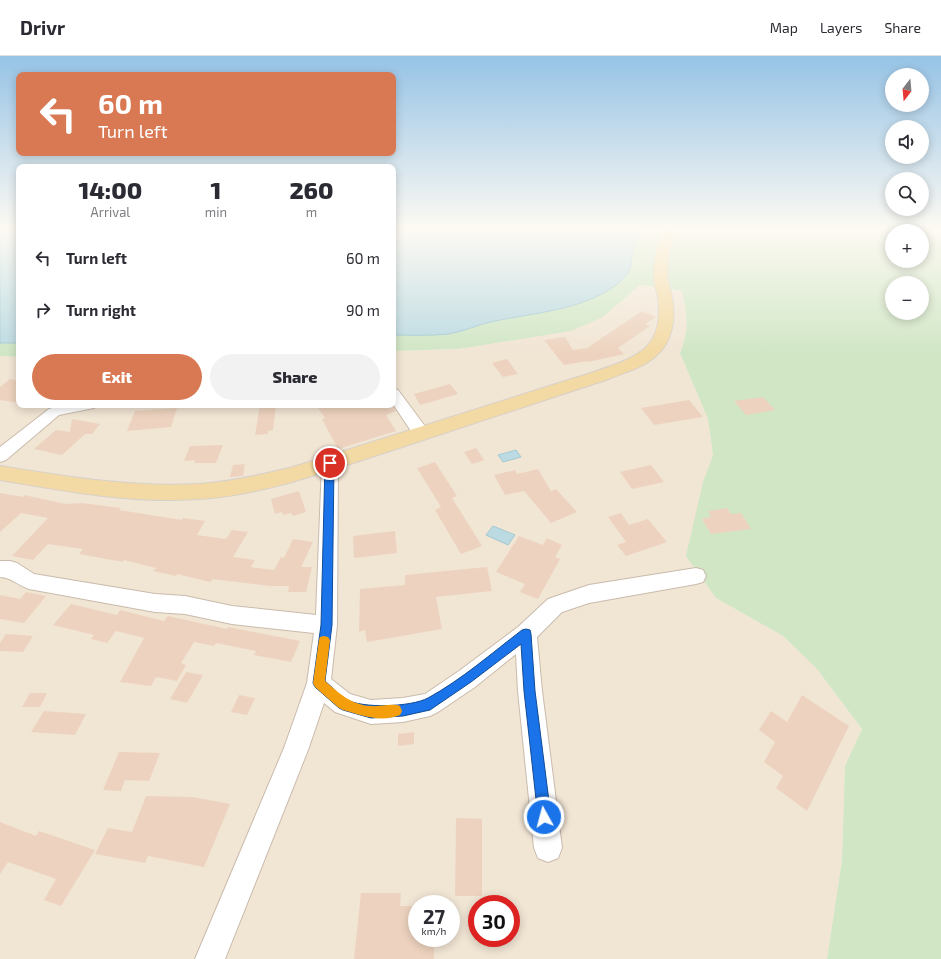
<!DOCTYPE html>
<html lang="en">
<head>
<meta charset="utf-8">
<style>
  body { margin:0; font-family:"Exo 2",sans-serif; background:#f2f2f3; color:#2b2b33; height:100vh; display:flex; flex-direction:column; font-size:15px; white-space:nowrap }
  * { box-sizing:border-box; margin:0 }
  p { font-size:13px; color:#7c7c81 }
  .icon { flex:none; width:22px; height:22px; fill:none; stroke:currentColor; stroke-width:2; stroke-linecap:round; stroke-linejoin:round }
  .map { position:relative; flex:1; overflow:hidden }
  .details { position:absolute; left:16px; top:108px; width:380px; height:244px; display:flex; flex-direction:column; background:#fff; border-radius:8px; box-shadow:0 2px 10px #0003 }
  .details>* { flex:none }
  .guide { position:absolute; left:16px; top:16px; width:380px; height:84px; border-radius:8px; box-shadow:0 2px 10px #0003; background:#d97954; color:#fff; overflow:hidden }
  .needle { width:26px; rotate:196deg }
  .tools { position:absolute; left:885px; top:12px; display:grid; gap:8px }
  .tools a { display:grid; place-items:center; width:44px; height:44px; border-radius:50%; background:#fff; box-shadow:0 2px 10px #0003; font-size:20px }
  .speed { position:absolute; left:408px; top:839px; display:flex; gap:8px; font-size:20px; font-weight:700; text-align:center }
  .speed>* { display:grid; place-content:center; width:52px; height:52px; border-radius:50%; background:#fff; box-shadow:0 2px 10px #0003; line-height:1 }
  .speed small { font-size:10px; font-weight:400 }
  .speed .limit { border:6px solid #d22; background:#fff; color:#111 }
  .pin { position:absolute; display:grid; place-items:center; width:34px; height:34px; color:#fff; margin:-17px; border:2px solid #fff; border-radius:50%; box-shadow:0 1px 4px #0007 }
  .me { position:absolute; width:44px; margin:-22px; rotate:353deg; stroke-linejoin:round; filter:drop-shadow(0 0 3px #0008) }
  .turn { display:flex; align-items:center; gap:14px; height:84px; padding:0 16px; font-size:18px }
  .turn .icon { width:52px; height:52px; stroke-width:2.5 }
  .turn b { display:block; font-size:28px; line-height:34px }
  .eta { display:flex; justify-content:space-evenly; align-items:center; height:68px; text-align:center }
  .eta b { font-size:24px; font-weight:800; line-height:28px }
  .button { display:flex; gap:8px; margin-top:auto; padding:8px 16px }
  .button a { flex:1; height:46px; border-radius:24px; background:#d97954; color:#fff; font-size:16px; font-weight:800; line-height:46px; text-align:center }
  .button a+a { background:#f2f2f3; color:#2b2b33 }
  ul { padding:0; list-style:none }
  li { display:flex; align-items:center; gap:12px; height:52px; padding:0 16px }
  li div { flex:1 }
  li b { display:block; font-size:15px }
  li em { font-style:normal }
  header { display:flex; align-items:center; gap:24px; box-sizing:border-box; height:56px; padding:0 20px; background:#fff; border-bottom:1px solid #e1e1e2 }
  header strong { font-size:19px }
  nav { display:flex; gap:22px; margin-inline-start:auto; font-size:14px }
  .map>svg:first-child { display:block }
  .residential { fill:#f1e5d4; fill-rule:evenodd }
  .green { fill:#d0e6c5; fill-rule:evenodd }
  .water { fill:#bbdae2; stroke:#a2c9d2 }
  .building { fill:#edd3bf }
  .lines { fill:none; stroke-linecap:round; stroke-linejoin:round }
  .minor-casing { stroke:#cabbac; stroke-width:2 }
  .major-casing { stroke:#d7d1cd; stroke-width:2 }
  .minor { fill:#fff; fill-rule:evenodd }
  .major { fill:#f3d9a3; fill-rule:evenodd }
  .route { fill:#1a73e8; stroke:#114b97 }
  .slow { fill:#f59e0b }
</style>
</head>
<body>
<header>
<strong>Drivr</strong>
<nav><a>Map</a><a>Layers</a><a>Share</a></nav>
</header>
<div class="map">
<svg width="941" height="903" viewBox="0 0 941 903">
  <rect width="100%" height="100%" fill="#faf3e5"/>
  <!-- residential -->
  <path class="residential" d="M 640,229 L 683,235 L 688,266 L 686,282 L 680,297 L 708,363 L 713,399 L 703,426 L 716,542 L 783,580 L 817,613 L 862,673 L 845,710 L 842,804 L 827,903 L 0,903 L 0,300 L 19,301 L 19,349 L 393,349 L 393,295 L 458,293 L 603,261 ZM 417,848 L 451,848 L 451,882 L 417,882 ZM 477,848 L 511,848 L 511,882 L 477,882 Z"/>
  <!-- green -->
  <path class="green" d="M 646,172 L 941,172 L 941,903 L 827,903 L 842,804 L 845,710 L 862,673 L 817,613 L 783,580 L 716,542 L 686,500 L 703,426 L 713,399 L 708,363 L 680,297 C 690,272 687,261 682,235 L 640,229 L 603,261 L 571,275 L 458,293 L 393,295 L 393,279 L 418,279 L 448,278 L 465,274 L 486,267 L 568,251 L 594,241 L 622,224 L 632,209 L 634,191 L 642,181 ZM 892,175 L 922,175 L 922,205 L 892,205 ZM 892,227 L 922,227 L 922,257 L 892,257 Z
    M 0,287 L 19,287 L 19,301 L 0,300 Z"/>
  <!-- water -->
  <path class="water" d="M 0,172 L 19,172 L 19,287 L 0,287 Z
    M 393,172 L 646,172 C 643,179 636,186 634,193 C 630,206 634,212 623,223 C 590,255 528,257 486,267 C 473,271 461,276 448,278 C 429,280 411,279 393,279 Z
    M 516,394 L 521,401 L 503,406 L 498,399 Z
    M 493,470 L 515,479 L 508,489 L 486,479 Z"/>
  <!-- building -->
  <path class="building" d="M 642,255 L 656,261 L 645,268 L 650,270 L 618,292 L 624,298 L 588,306 L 587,305 L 564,309 L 544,284 L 565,281 L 573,294 L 587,292 Z
    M 507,303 L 518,318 L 503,321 L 492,307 Z
    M 10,323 L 19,325 L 19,347 L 0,344 L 0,331 Z
    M 450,328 L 458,338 L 420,349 L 414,338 Z
    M 763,341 L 775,354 L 746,359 L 734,345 Z
    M 689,344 L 703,361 L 654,369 L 641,352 Z
    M 260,349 L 276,349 L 273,374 L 268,375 L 268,378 L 255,379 Z
    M 316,349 L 392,349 L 396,355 L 386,359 L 396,375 L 338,393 L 322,363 L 325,362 Z
    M 177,352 L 171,371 L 127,375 L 135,355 Z
    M 72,363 L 100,368 L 92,378 L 85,378 L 62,399 L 34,393 L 56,374 L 70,376 Z
    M 223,389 L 216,407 L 194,407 L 195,404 L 184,405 L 190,390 Z
    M 476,392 L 484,404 L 472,408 L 464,396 Z
    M 435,406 L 457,440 L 452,442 L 482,490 L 461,498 L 435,454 L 441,451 L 417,412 Z
    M 245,408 L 243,420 L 230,421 L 233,409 Z
    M 651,409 L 664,426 L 632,433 L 620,416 Z
    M 538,413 L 551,435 L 556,433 L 577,456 L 551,467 L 524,435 L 505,439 L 494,419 L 515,414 L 517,418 Z
    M 299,435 L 306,456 L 293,460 L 291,457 L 283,459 L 282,456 L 275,458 L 271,443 Z
    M 0,437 L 23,441 L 24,439 L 66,448 L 82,447 L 121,452 L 119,454 L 182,464 L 183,462 L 205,465 L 197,479 L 226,483 L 232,474 L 248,476 L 233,501 L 255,504 L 251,511 L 274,514 L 281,501 L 284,502 L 293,483 L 313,486 L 301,511 L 312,511 L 306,536 L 288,536 L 289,530 L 270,530 L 213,523 L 210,526 L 177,518 L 176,520 L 153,515 L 156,512 L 124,504 L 123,506 L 79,498 L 83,493 L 48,488 L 33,504 L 12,500 L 48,462 L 21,457 L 0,476 Z
    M 727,452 L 731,458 L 741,457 L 751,473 L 711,478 L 702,463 L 711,461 L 708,455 Z
    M 621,457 L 629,469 L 648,463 L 667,486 L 626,500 L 617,489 L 626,486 L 608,461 Z
    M 395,475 L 397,497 L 354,502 L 353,480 Z
    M 519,480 L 543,489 L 547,482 L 562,489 L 555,501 L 560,503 L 538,543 L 520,536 L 525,528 L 496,516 Z
    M 487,511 L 492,535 L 436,541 L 442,573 L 367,586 L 365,574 L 359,576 L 360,533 L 405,529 L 405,519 Z
    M 26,536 L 46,540 L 24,567 L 0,563 L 0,539 L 20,543 Z
    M 71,548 L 117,559 L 120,554 L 164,565 L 168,560 L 227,573 L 228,571 L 300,585 L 291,606 L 254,599 L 256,595 L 216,587 L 214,590 L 194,586 L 181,607 L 186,609 L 177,625 L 156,621 L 151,630 L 120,626 L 144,582 L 116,575 L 107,587 L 91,583 L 94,579 L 53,569 Z
    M 6,578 L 33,580 L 23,596 L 0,595 L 0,587 Z
    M 186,616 L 203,619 L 187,647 L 170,643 Z
    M 30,637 L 47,637 L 40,651 L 22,651 Z
    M 239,639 L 255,642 L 247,659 L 231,656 Z
    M 802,639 L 849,670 L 807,755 L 776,732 L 783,720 L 764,706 L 775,686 L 759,674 L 771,655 L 787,666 Z
    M 44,655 L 86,658 L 75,679 L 31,676 Z
    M 414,676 L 414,688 L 398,690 L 398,678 Z
    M 119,696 L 160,697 L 149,725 L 125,724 L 121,735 L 103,734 Z
    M 146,740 L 193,741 L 230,748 L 204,811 L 148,800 L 145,807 L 95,798 L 108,772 L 132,776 Z
    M 456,762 L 482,763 L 482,840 L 455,840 Z
    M 0,766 L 36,780 L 39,775 L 95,794 L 61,850 L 44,844 L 56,823 L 8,806 L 0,818 Z
    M 361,837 L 401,837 L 400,850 L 417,850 L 417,882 L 434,882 L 434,903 L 354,903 Z"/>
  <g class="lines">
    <defs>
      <path id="minor" d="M 393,333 L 398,334 L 427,373 L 429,377 L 427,381 L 421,382 L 415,381 L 393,348 Z
        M 61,349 L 97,349 L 94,352 L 59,359 L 6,404 L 0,406 L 0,391 L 49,353 Z
        M 330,401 L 336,403 L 338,407 L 337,569 L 331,623 L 350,638 L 371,644 L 403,642 L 425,638 L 459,615 L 518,571 L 548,543 L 589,529 L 696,512 L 703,514 L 706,520 L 703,526 L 696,528 L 589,547 L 562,556 L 537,581 L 542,635 L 562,792 L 558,802 L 548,806 L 538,802 L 534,792 L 518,635 L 516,598 L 475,631 L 438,656 L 430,660 L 403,666 L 371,668 L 335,656 L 324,647 L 308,694 L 225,903 L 195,903 L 284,692 L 307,627 L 314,577 L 232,568 L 185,558 L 155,556 L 29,533 C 19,530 11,521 0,521 L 0,505 L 10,505 L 17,507 L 34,518 L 70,524 L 155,538 L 185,540 L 232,550 L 316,559 L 322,407 L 324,403 Z"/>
      <path id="major" d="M 665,172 L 677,172 C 669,188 667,207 668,223 C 669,230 671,235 672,241 C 676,262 673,286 656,300 C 643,312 625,316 609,323 C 536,347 463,371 390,395 C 327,415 265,439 198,443 C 132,448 65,435 0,424 L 0,410 C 65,420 131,432 197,428 C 230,426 261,419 293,411 L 597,315 C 613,309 631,304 644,293 C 659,281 660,259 658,242 C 657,235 654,230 654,223 C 653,207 657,187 665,172 Z"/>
    </defs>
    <!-- minor casing -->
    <use href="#minor" class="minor-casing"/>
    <!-- major casing -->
    <use href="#major" class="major-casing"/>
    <!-- minor -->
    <use href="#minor" class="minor"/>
    <!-- major -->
    <use href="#major" class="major"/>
  </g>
  <!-- sky -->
  <linearGradient id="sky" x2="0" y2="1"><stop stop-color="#96c3e6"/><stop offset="0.58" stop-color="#fdfaf3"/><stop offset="1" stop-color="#fdfaf3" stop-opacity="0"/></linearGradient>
  <rect width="941" height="299" fill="url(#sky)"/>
  <!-- route -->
  <path class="route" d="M 330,404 L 334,407 L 332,569 L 325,625 C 331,630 338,638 345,643 C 362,653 411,651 428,642 C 461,624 492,597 522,574 L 526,573 L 530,574 L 531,578 L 535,635 L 551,761 L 549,765 L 544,767 L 540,765 L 538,761 L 524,635 L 521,588 L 471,626 L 430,654 L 403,660 L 371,662 L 343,654 L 339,652 L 315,631 L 313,627 L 321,569 L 325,407 Z"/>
  <!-- slow -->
  <path class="slow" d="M 324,580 L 328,581 L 330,584 L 325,625 C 339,637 351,649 371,650 C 381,651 391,647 400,650 L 402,655 L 400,659 C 381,667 361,659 343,654 L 339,652 L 315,631 L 313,627 L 319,584 L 320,581 Z"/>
</svg>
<div class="tools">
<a><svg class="needle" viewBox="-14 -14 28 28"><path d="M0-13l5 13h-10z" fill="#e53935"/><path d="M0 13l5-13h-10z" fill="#7c7c81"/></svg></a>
<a><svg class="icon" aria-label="sound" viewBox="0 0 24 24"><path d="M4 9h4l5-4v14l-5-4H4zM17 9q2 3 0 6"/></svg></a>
<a><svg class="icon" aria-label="search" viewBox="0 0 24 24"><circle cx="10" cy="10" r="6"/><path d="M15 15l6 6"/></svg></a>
<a>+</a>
<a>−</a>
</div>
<div class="speed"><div>27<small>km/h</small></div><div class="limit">30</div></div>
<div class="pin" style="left:330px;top:407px;background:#d93025"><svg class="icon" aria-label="arrive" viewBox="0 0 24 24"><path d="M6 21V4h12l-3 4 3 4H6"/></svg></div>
<svg class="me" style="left:544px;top:761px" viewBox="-20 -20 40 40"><circle r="17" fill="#1a73e8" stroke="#fff" stroke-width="3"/><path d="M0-11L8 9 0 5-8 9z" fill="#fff"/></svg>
<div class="guide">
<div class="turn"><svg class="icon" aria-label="left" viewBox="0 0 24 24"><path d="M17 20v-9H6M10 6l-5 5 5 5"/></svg><div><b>60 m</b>Turn left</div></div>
</div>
<section class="details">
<div class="eta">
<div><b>14:00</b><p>Arrival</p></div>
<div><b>1</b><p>min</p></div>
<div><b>260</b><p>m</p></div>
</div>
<ul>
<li><svg class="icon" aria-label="left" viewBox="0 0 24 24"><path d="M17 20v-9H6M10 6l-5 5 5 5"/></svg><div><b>Turn left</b></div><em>60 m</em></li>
<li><svg class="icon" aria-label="right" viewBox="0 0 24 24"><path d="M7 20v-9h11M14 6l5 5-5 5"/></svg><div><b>Turn right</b></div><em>90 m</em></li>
</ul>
<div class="button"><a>Exit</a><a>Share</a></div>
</section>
</div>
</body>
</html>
